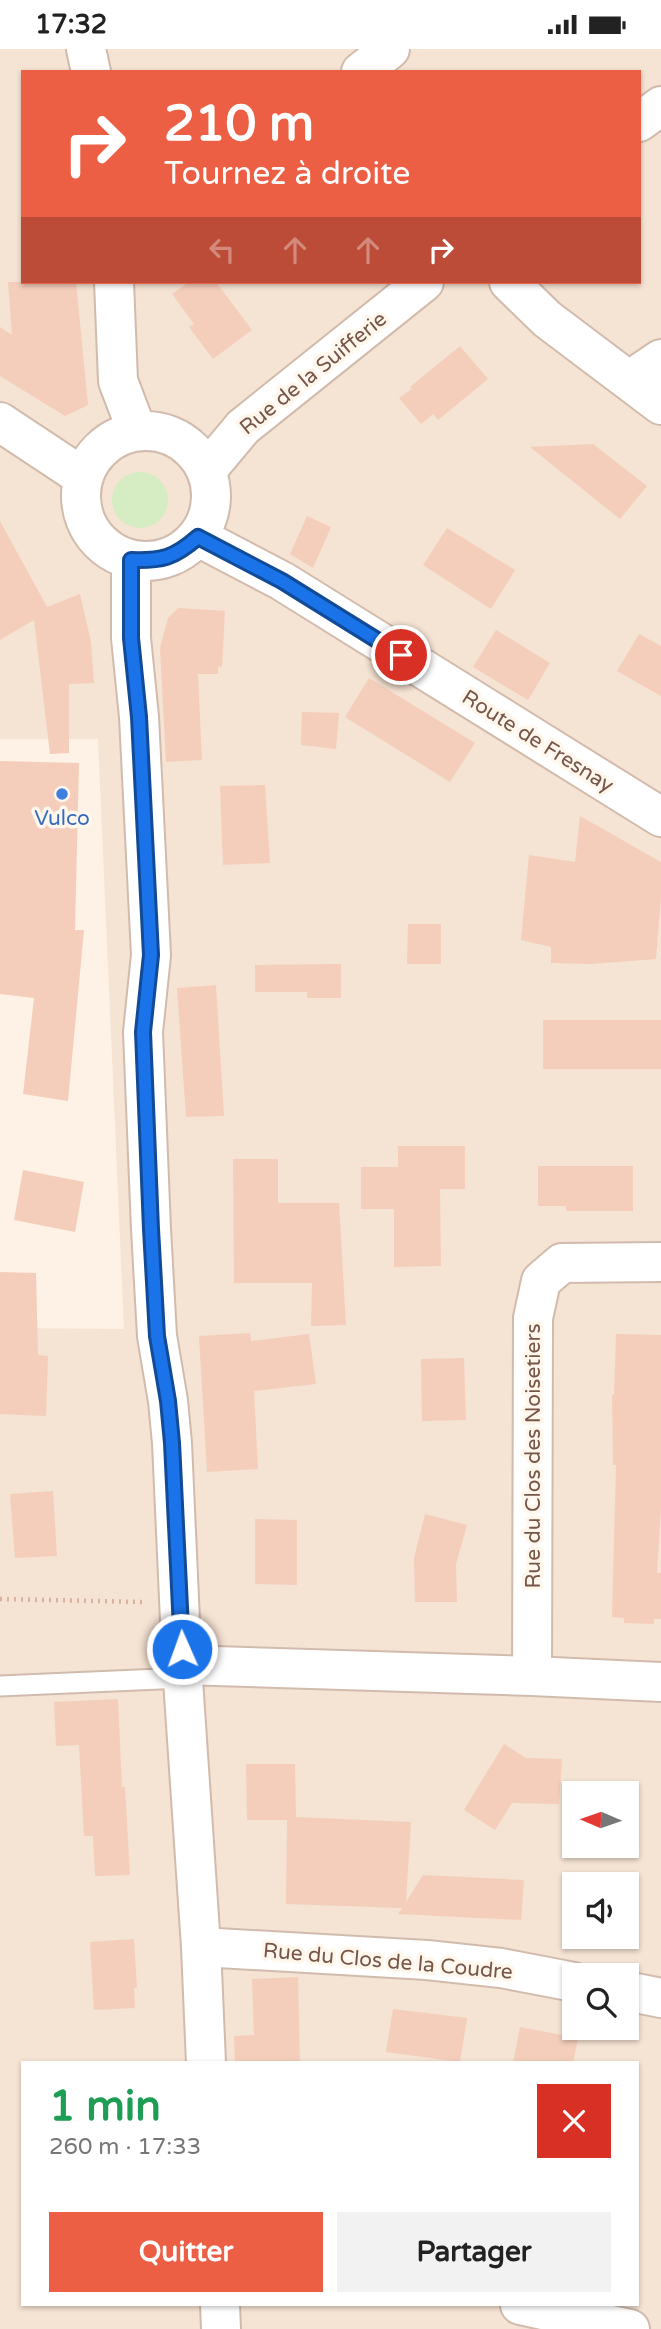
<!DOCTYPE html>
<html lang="fr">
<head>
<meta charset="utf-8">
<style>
  body { margin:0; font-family:"Varela Round",sans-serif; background:#f2f2f2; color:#222; height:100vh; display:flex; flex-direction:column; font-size:26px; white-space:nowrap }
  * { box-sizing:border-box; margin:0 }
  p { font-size:23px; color:#767676 }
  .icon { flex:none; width:38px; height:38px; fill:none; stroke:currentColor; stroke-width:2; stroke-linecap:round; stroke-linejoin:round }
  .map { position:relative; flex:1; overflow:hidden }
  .side { position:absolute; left:21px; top:2012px; width:618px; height:245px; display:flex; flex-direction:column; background:#fff; border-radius:0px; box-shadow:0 2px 5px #0004 }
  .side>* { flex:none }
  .top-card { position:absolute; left:21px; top:21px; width:620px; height:214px; border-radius:0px; box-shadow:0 2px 5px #0004; background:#ec5f45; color:#fff; overflow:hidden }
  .needle { width:46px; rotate:272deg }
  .controls { position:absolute; left:562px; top:1732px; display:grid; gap:14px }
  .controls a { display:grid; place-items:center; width:77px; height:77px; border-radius:0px; background:#fff; box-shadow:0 2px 5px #0004; font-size:35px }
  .pin { position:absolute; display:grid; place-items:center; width:60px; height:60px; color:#fff; margin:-30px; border:4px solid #fff; border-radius:50%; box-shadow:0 2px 7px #0007 }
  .me { position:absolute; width:77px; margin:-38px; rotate:358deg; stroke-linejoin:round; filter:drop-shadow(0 0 5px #0008) }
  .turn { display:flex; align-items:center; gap:24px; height:147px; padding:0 28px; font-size:32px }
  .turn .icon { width:91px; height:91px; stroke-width:2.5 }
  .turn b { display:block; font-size:49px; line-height:60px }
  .lanes { display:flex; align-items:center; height:66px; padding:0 28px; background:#0003; justify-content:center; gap:35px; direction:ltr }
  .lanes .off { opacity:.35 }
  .round { display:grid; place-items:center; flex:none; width:74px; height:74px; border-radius:0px; background:#f2f2f2 }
  .head { display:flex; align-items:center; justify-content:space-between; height:119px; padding:0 28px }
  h1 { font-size:42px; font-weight:700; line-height:52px; color:#1e9e55 }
  .primary-button { display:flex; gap:14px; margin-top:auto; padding:14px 28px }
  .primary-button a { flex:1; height:80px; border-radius:0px; background:#ec5f45; color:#fff; font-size:28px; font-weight:700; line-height:80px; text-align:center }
  .primary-button a+a { background:#f2f2f2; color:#222 }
  .status { display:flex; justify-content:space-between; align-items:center; height:49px; padding:0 35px; background:#fff; direction:ltr }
  .status svg { height:19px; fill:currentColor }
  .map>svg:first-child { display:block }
  .residential { fill:#f5e3d3; fill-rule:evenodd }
  .green { fill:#d6ecc2 }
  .building { fill:#f4cebb }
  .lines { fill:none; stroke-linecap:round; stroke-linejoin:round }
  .service-casing { stroke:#d1bbad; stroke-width:23 }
  .minor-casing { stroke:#d1bbad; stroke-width:42 }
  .tertiary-casing { stroke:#d1bbad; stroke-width:42 }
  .path { stroke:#d9b19e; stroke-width:4.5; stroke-dasharray:2 5; stroke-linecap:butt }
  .service { stroke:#fff; stroke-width:19 }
  .minor { stroke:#fff; stroke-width:38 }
  .tertiary { stroke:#fff; stroke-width:38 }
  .route-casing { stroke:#114b97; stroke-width:18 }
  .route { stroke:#1a73e8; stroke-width:12 }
  .shop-dot { fill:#3f7fe0; stroke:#fff6ec; stroke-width:2.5 }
  .labels { text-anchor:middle; stroke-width:7; stroke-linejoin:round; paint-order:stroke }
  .street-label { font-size:21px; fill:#775649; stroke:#fff6ec }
  .shop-label { font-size:21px; fill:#366cbe; stroke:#fff6ec }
</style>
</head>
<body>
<div class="status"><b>17:32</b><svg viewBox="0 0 49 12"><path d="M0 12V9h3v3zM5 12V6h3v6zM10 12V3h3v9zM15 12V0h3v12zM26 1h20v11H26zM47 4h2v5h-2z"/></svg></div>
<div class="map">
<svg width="661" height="2280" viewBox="0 0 661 2280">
  <rect width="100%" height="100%" fill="#fdf2e5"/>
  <!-- residential -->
  <path class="residential" d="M 0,0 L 661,0 L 661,2280 L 0,2280 L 0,1279 L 124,1280 L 98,690 L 0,690 ZM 23,23 L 639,23 L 639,233 L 23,233 ZM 574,1745 L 626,1745 L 626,1797 L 574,1797 ZM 574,1836 L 626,1836 L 626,1888 L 574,1888 ZM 574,1927 L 626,1927 L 626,1979 L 574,1979 ZM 23,2014 L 637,2014 L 637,2256 L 23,2256 Z"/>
  <!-- green -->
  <path class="green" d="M112 451a28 28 0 1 1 56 0a28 28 0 1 1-56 0Z"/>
  <!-- building -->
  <path class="building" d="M 8,233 L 76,233 L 88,356 L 65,367 L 0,327 L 0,278 L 12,286 Z
    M 189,233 L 216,233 L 252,281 L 213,310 L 189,278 L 194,275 L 172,245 Z
    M 460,297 L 488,330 L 438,371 L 433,365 L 421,375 L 399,349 L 412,340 L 410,338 Z
    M 593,395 L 647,437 L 620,470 L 530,398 Z
    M 307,467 L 331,478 L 313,519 L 290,505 Z
    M 0,472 L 47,558 L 80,545 L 91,593 L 94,634 L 69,635 L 69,704 L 50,705 L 34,571 L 0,591 Z
    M 447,479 L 515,521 L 491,560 L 423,516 Z
    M 178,559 L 225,562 L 222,618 L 218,617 L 218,625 L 198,625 L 202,711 L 166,713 L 160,599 L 168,569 Z
    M 496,581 L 550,614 L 528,651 L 473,618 Z
    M 639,585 L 661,597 L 661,647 L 617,622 Z
    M 369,629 L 475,694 L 450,733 L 345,668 Z
    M 302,663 L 339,664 L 336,700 L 301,696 Z
    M 0,712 L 79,714 L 75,881 L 84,881 L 68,1052 L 23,1045 L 34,949 L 0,945 Z
    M 265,736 L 270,814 L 223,816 L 220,737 Z
    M 580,767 L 661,813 L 661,847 L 656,910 L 592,915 L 551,914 L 551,898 L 521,891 L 529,806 L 575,813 Z
    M 408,875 L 441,875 L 441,915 L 407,915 Z
    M 341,915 L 341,949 L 307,949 L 307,943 L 255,943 L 255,916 Z
    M 216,936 L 224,1067 L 186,1068 L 177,939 Z
    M 543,971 L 661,971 L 661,1020 L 543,1020 Z
    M 398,1097 L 465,1097 L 465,1140 L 440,1140 L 441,1217 L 394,1218 L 394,1160 L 361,1160 L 361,1118 L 398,1118 Z
    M 233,1110 L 278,1110 L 278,1154 L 339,1154 L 346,1276 L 311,1277 L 312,1234 L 234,1234 Z
    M 538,1117 L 633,1117 L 633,1162 L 566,1162 L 566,1157 L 538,1157 Z
    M 23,1121 L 84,1133 L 75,1183 L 14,1171 Z
    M 0,1223 L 36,1224 L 38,1306 L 48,1307 L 46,1367 L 0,1365 Z
    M 250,1284 L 251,1292 L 309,1285 L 316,1335 L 254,1342 L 258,1420 L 207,1423 L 199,1287 Z
    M 616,1285 L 661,1286 L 661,1457 L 657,1524 L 661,1524 L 661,1570 L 654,1570 L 654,1575 L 624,1574 L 624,1569 L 612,1568 L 616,1416 L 613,1416 L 612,1346 L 614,1346 Z
    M 464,1309 L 466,1371 L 422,1372 L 421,1310 Z
    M 53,1442 L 57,1507 L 15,1509 L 10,1445 Z
    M 425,1465 L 467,1476 L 456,1515 L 457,1553 L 415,1553 L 414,1509 Z
    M 255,1470 L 297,1471 L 297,1536 L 255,1535 Z
    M 118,1650 L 122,1738 L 125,1738 L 130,1826 L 95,1827 L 93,1787 L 84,1787 L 79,1696 L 56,1697 L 54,1653 Z
    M 504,1695 L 526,1709 L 562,1710 L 559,1755 L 512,1754 L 495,1781 L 464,1761 Z
    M 246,1715 L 295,1715 L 296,1768 L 411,1773 L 406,1853 L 423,1826 L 524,1831 L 521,1871 L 398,1865 L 402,1859 L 286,1855 L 287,1771 L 247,1771 Z
    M 134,1890 L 137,1938 L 134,1939 L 135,1959 L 94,1961 L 90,1893 Z
    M 298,1928 L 300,2014 L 235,2014 L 234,1987 L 254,1986 L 252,1930 Z
    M 393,1960 L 467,1969 L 460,2013 L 386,2003 Z
    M 520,1978 L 578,1989 L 573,2014 L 513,2014 Z"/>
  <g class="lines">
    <defs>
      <path id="service" d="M 0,1637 L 183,1629"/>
      <path id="minor" d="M 361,23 L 390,0
        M 639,73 L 661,57
        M 509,233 L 547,270 L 661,356
        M 630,331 L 661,310
        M 207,421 L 243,378 L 424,233
        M 182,1616 L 532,1627 L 661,1633
        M 532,1627 L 533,1269 L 541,1232 L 562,1214 L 661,1213
        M 201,1898 L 427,1911 L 501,1919 L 574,1933
        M 626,1942 L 661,1949
        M 520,2256 L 630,2280"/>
      <path id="tertiary" d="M 86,0 L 91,23
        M 114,233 L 118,332 L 137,382
        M 0,373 L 83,428
        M81 447a65 65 0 1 1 130 0a65 65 0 1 1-130 0Z
        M 198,488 L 282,532 L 661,768
        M 131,511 L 131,589 L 139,668 L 151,906 L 143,983 L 151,1180 L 157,1287 L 168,1352 L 172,1394 L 182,1616 L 201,1898 L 206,2014
        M 220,2256 L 221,2280"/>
    </defs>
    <!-- service casing -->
    <use href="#service" class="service-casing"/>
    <!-- minor casing -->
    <use href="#minor" class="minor-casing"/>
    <!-- tertiary casing -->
    <use href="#tertiary" class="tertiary-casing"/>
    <!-- path -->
    <path class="path" d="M 0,1550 L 143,1553"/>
    <!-- service -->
    <use href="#service" class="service"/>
    <!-- minor -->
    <use href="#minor" class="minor"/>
    <!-- tertiary -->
    <use href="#tertiary" class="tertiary"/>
  </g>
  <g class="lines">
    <defs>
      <path id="route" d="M 182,1600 L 172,1394 L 168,1352 L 157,1287 L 151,1180 L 143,983 L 151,906 L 139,668 L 131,589 L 131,511 C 162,512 174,509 198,488 L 282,532 L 401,606"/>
    </defs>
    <!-- route casing -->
    <use href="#route" class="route-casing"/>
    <!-- route -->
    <use href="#route" class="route"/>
  </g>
  <!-- markers -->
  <circle class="shop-dot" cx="62" cy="745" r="7"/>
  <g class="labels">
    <!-- street labels -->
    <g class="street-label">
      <text transform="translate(313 324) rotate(-39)" y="7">Rue de la Suifferie</text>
      <text transform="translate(538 692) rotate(32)" y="7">Route de Fresnay</text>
      <text transform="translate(533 1407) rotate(-90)" y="7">Rue du Clos des Noisetiers</text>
      <text transform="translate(388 1912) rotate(5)" y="7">Rue du Clos de la Coudre</text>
    </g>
    <!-- shop labels -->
    <g class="shop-label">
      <text x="62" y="776">Vulco</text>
    </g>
  </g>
</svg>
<div class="controls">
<a><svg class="needle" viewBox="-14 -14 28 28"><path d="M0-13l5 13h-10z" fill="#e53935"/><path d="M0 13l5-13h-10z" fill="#767676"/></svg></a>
<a><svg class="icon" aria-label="sound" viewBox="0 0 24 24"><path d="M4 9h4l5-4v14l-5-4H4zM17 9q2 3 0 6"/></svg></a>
<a><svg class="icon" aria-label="search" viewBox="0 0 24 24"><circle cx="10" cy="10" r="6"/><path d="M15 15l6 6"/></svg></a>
</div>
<div class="pin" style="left:401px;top:606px;background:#d93025"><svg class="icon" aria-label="arrive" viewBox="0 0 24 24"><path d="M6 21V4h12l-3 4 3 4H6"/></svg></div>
<svg class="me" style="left:182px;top:1600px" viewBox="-20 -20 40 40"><circle r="17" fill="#1a73e8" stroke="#fff" stroke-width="3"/><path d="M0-11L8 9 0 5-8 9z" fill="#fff"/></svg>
<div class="top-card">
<div class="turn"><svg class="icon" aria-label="right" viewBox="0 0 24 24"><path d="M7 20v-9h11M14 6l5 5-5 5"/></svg><div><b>210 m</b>Tournez à droite</div></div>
<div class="lanes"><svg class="icon off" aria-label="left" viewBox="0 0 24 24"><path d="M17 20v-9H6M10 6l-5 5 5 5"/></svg><svg class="icon off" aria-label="ahead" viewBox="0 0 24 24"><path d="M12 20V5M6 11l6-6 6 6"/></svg><svg class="icon off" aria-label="ahead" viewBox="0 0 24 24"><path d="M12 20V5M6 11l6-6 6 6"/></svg><svg class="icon" aria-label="right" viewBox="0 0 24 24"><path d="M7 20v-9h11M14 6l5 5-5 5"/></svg></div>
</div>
<section class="side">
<div class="head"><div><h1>1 min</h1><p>260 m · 17:33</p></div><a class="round" style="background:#d93025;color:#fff"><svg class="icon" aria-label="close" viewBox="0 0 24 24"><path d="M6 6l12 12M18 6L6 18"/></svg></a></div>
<div class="primary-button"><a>Quitter</a><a>Partager</a></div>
</section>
</div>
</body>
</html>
